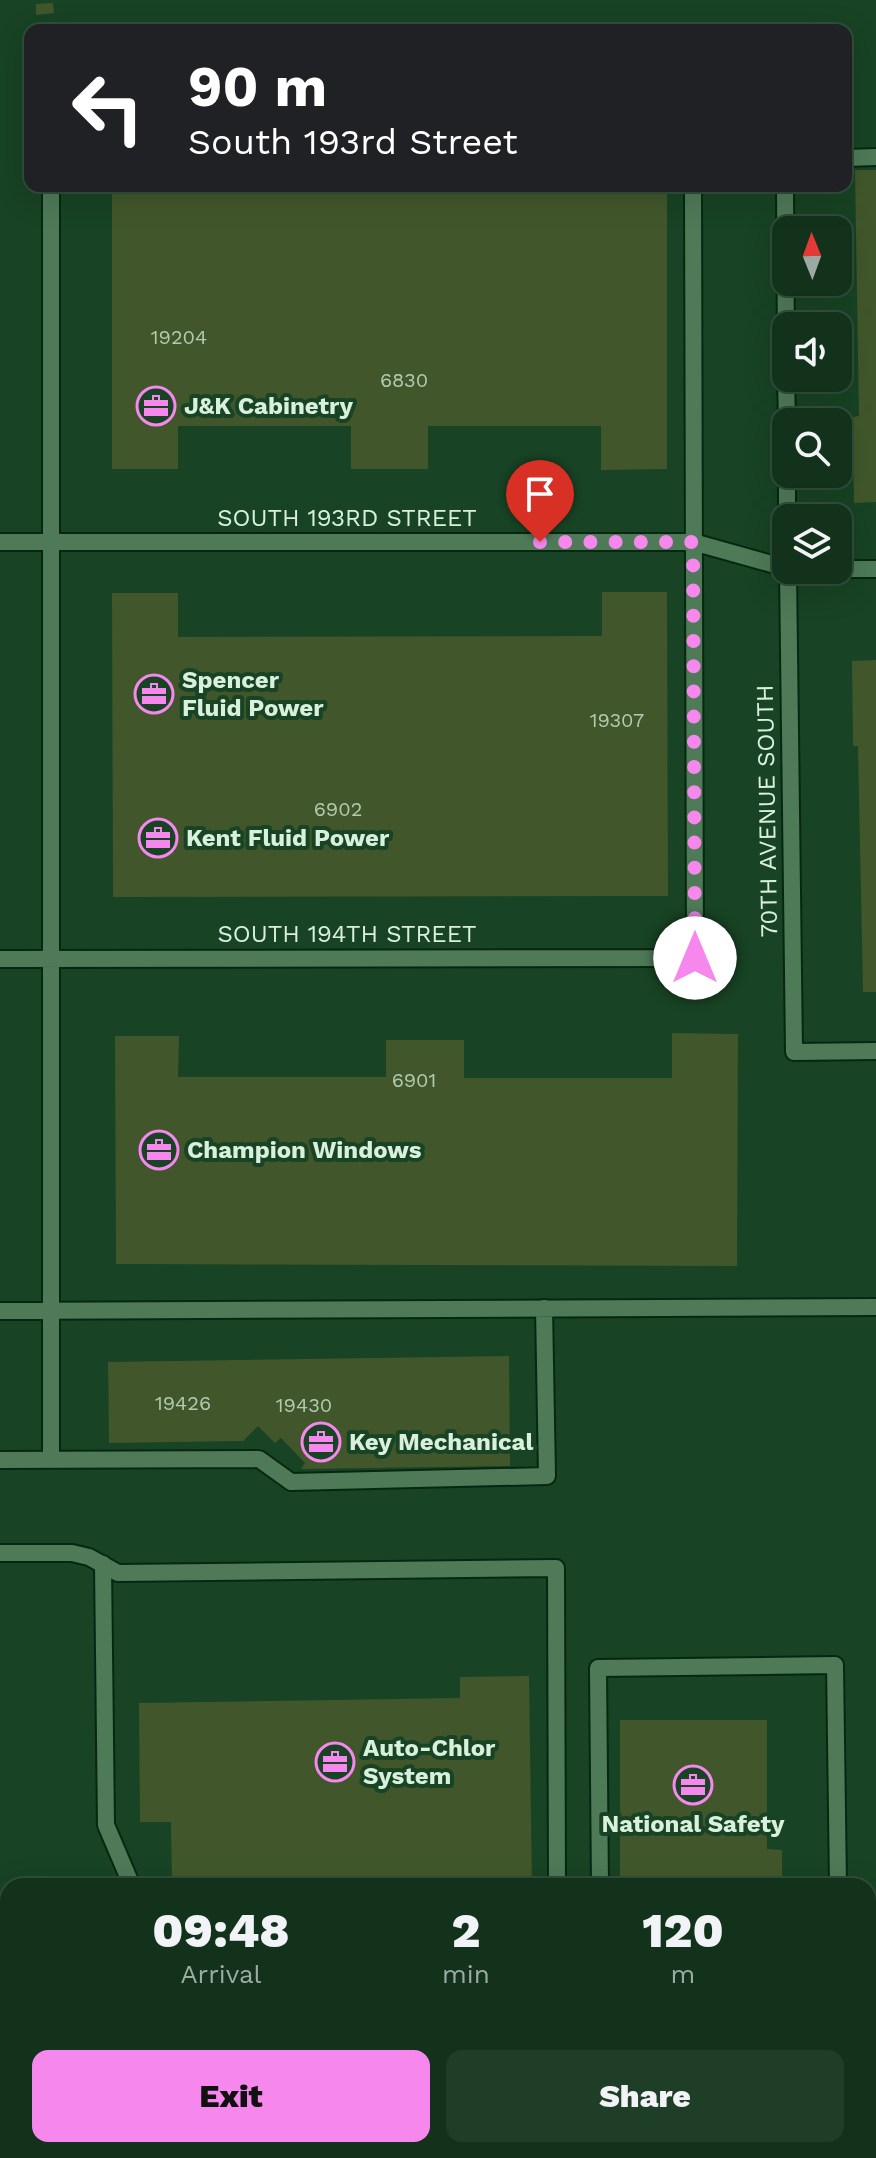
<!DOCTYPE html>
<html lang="en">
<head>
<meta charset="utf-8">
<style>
  body { margin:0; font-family:"Work Sans",sans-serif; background:#1f3e28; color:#f1f3f6; height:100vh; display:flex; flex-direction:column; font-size:30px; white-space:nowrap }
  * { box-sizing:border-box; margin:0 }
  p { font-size:26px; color:#9caaa3 }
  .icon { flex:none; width:44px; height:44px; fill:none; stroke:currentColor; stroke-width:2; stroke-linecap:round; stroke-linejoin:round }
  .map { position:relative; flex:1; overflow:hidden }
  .drawer { position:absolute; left:0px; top:1878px; width:876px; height:280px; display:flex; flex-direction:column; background:#12321b; border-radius:24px 24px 0 0; box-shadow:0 8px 32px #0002,0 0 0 2px #314d3a }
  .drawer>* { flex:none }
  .banner { position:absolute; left:24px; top:24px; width:828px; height:168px; border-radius:16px; box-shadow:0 8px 32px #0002,0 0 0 2px #314d3a; background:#202124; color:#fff; overflow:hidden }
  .needle { width:52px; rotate:359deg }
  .tools { position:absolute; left:772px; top:216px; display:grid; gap:16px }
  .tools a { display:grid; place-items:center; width:80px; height:80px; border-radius:16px; background:#12321b; box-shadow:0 8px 32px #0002,0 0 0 2px #314d3a; font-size:40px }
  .pin { position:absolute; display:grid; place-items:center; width:68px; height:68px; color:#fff; margin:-82px -34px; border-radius:50% 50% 50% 0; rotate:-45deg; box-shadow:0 0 8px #0007 }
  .pin .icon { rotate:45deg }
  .me { position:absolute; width:88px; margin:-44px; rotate:0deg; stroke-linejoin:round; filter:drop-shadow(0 0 6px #0008) }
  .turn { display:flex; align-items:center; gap:28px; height:168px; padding:0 32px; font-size:36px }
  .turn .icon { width:104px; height:104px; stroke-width:2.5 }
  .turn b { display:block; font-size:56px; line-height:68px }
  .eta { display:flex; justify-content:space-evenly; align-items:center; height:136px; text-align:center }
  .eta b { font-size:48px; font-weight:800; line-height:56px }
  .button { display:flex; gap:16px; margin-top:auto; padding:16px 32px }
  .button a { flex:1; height:92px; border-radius:16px; background:#f688ed; color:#111; font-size:32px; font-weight:800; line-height:92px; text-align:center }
  .button a+a { background:#1f3e28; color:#f1f3f6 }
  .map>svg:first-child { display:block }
  .building { fill:#41572b }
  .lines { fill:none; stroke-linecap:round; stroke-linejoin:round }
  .lane-casing { stroke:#062811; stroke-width:20 }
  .secondary-casing { stroke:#062811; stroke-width:24 }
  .lane { stroke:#4e7a58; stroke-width:16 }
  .secondary { stroke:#4e7a58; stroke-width:20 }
  .route { stroke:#f688ed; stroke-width:14; stroke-dasharray:0 25.2 }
  .labels { text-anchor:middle; stroke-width:8; stroke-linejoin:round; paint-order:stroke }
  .number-label { font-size:20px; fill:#b2cab0 }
  .poi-label { font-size:24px; font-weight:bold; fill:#d8f0dc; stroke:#184324; text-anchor:start }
  .street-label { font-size:24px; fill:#d8f0dc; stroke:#184324 }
</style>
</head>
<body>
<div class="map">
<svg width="876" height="2158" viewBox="0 0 876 2158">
  <rect width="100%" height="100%" fill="#184324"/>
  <!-- building -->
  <path class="building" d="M 53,3 L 54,13 L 36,15 L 36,4 Z
    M 855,170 L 876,170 L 876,502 L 854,503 L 853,417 L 859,416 Z
    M 112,186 L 667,186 L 667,469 L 601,470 L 601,426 L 428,426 L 428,469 L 351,469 L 351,426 L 178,426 L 178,469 L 112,469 Z
    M 602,592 L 667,592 L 668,896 L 113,897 L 112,593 L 178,593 L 178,637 L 602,636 Z
    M 876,660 L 876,992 L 863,992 L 858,746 L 853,746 L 852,661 Z
    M 672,1033 L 738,1034 L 737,1266 L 116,1264 L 115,1036 L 179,1036 L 178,1077 L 386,1077 L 386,1040 L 464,1040 L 464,1078 L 672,1078 Z
    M 509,1356 L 510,1466 L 301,1469 L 305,1463 L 281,1438 L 275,1443 L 258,1426 L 243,1441 L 109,1443 L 108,1362 Z
    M 529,1676 L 532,1886 L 172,1886 L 171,1822 L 140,1822 L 139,1703 L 460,1698 L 460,1677 Z
    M 620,1720 L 767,1720 L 767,1849 L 782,1850 L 782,1886 L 620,1886 Z"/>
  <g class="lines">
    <defs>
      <path id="lane" d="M 846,158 L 876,157
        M 51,186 L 51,1460
        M 785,186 L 786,356
        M 786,378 L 787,422
        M 787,474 L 787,518
        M 0,542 L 693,542 L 786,568
        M 838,569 L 876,569
        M 788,570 L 794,1052 L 876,1051
        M 0,959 L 695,958 L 693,186
        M 0,1311 L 876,1307
        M 0,1460 L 259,1459 L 291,1482 L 547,1476 L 544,1308
        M 0,1553 L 72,1553 L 89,1557 L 118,1573 L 556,1568 L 557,1886
        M 103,1564 L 106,1825 L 132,1886
        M 600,1886 L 598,1668 L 835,1665 L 838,1886
        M 352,2150 L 353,2158
        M 531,2150 L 532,2158"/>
      <path id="secondary" d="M 868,2078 L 876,2078
        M 0,2092 L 8,2092"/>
    </defs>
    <!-- lane casing -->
    <use href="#lane" class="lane-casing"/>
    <!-- secondary casing -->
    <use href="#secondary" class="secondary-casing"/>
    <!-- lane -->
    <use href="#lane" class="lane"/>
    <!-- secondary -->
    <use href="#secondary" class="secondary"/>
  </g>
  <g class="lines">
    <!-- route -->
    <path class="route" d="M 540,542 L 693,542 L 695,958"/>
  </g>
  <!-- icons -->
  <defs>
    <symbol id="office-ring" viewBox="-11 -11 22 22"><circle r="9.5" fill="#184324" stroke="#f688ed" stroke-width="1.5"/><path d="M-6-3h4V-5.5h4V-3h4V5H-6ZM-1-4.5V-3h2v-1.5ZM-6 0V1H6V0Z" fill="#f688ed"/></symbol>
  </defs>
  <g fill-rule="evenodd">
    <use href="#office-ring" x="134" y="384" width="44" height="44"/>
    <use href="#office-ring" x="132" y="672" width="44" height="44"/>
    <use href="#office-ring" x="136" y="816" width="44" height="44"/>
    <use href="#office-ring" x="137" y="1128" width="44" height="44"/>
    <use href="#office-ring" x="299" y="1420" width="44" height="44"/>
    <use href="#office-ring" x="313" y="1740" width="44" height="44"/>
    <use href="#office-ring" x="671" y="1763" width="44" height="44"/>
  </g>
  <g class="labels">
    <!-- number labels -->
    <g class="number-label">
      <text x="179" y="344">19204</text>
      <text x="404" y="387">6830</text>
      <text x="617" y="727">19307</text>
      <text x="338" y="816">6902</text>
      <text x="414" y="1087">6901</text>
      <text x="183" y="1410">19426</text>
      <text x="304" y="1412">19430</text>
    </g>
    <!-- poi labels -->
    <g class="poi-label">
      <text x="184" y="414">J&amp;K Cabinetry</text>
      <text x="182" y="688">Spencer<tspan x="182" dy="28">Fluid Power</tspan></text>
      <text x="186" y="846">Kent Fluid Power</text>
      <text x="187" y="1158">Champion Windows</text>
      <text x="349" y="1450">Key Mechanical</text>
      <text x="363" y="1756">Auto-Chlor<tspan x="363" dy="28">System</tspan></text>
      <text x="693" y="1832" text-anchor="middle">National Safety</text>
    </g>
    <!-- street labels -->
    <g class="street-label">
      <text x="347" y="526">SOUTH 193RD STREET</text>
      <text transform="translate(767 811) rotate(-91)" y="8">70TH AVENUE SOUTH</text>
      <text x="347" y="942">SOUTH 194TH STREET</text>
    </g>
  </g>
</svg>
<div class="tools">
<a><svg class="needle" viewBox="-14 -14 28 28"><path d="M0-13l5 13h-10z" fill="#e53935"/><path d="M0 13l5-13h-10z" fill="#9caaa3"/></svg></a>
<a><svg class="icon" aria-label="sound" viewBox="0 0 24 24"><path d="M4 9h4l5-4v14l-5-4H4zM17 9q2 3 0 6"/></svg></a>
<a><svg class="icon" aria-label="search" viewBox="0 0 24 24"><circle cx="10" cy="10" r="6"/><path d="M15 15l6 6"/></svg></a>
<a><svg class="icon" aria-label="layers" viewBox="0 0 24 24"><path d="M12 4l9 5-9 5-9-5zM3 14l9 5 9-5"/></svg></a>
</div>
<div class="pin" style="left:540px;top:542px;background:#d93025"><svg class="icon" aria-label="arrive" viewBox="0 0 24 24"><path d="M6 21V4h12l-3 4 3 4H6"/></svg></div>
<svg class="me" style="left:695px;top:958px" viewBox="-20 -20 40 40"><circle r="19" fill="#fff"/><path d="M0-13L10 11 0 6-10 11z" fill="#f688ed"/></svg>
<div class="banner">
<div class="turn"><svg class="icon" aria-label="left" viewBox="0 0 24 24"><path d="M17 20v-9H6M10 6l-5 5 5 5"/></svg><div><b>90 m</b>South 193rd Street</div></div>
</div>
<section class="drawer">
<div class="eta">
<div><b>09:48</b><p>Arrival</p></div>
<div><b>2</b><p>min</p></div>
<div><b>120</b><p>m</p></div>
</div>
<div class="button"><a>Exit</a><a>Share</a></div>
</section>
</div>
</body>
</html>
